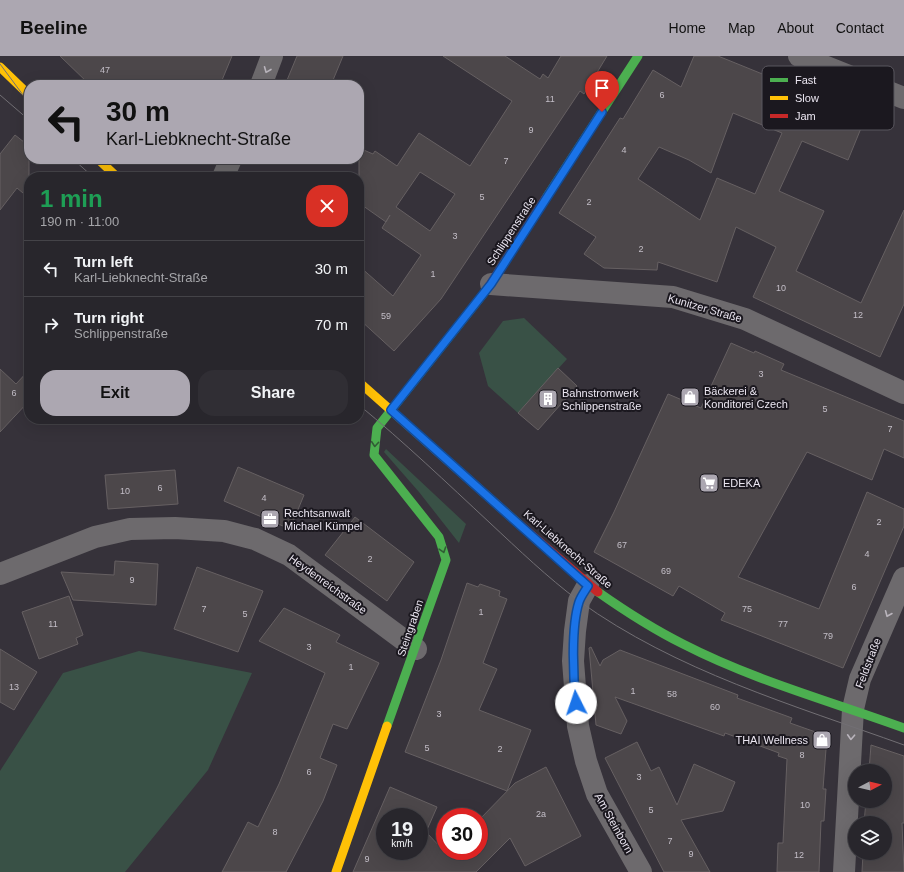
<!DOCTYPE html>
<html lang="en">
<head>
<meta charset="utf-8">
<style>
  body { margin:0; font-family:Arial,sans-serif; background:#302e34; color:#f1f3f6; height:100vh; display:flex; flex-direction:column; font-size:15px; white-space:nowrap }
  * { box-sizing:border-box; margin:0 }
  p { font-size:13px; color:#a5a5a9 }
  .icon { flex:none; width:22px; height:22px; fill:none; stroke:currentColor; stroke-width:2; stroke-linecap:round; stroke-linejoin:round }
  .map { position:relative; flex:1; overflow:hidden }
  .panel { position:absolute; left:24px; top:116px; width:340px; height:252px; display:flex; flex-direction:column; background:#28262c; border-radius:16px; box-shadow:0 4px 16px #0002,0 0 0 1px #444348 }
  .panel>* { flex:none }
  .guide { position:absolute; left:24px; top:24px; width:340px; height:84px; border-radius:16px; box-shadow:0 4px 16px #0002,0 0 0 1px #444348; background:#aca7b1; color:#111; overflow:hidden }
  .needle { width:26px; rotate:83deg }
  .tools { position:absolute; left:848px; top:708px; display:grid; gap:8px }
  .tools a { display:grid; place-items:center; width:44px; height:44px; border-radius:50%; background:#28262c; box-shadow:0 4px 16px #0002,0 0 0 1px #444348; font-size:20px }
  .speed { position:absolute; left:376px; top:752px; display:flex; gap:8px; font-size:20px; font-weight:700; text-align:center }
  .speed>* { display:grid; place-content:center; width:52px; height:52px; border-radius:50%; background:#28262c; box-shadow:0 4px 16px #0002,0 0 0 1px #444348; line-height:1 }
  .speed small { font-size:10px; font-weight:400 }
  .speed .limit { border:6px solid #d22; background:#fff; color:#111 }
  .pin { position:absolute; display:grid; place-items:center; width:34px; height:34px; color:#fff; margin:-41px -17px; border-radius:50% 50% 50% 0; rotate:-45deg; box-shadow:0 0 4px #0007 }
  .pin .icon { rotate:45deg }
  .me { position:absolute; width:44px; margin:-22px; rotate:356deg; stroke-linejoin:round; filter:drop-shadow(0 0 3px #0008) }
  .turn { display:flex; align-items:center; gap:14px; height:84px; padding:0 16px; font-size:18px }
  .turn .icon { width:52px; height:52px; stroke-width:2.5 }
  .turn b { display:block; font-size:28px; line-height:34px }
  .round { display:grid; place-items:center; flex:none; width:42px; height:42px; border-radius:16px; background:#302e34 }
  .head { display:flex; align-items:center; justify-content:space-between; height:68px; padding:0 16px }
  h1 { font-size:24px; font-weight:800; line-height:30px; color:#1e9e55 }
  .button { display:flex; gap:8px; margin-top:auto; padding:8px 16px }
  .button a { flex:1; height:46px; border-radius:16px; background:#aca7b1; color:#111; font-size:16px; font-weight:800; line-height:46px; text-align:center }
  .button a+a { background:#302e34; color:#f1f3f6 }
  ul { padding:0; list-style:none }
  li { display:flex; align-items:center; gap:12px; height:56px; padding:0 16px; border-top:1px solid #444348 }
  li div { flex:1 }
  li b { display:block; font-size:15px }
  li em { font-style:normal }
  header { display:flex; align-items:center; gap:24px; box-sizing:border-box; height:56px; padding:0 20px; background:#aca7b1; color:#111 }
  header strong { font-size:19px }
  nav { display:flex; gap:22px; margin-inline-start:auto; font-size:14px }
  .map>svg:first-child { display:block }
  .green { fill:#395146 }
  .building { fill:#4c474a; stroke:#666062; fill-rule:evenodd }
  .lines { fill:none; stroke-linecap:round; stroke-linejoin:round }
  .street { stroke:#6d6a6d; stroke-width:22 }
  .fast { stroke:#4caf50; stroke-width:9 }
  .slow { stroke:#ffc107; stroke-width:9 }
  .jam { stroke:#c62828; stroke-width:9 }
  .tram { stroke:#726f74; stroke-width:1 }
  .oneway { stroke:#b9b4bc }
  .oneway2 { stroke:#315c35 }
  .route-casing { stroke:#114b97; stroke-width:10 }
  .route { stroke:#1a73e8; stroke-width:7 }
  .labels { text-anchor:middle; stroke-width:4; stroke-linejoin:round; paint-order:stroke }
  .number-label { font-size:9px; fill:#c3bec7 }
  .street-label { font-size:11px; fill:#ebe6f1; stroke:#1b181f }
  .poi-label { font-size:11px; fill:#ebe6f1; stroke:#1b181f; text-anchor:start }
  .key { fill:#1b181f; stroke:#59565e; stroke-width:1 }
  .key-label { font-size:11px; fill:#ebe6f1 }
</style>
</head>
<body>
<header>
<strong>Beeline</strong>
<nav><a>Home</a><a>Map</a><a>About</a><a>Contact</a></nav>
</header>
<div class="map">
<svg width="904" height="816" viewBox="0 0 904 816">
  <rect width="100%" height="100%" fill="#36323a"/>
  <!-- green -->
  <path class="green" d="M 524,262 L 567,303 L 518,357 L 488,330 L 479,297 L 503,265 Z
    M 386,393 L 466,468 L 459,487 L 419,436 L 384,396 Z
    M 139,595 L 252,617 L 208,714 L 125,816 L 0,816 L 0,715 L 63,617 Z"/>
  <!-- building -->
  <path class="building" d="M 60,0 L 232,0 L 220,29 L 90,29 Z
    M 297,0 L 343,0 L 331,29 L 285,29 Z
    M 443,0 L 505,0 L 540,23 L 543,18 L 548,22 L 561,0 L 607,0 L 584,38 L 580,35 L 441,243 L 394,295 L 359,263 L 359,210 L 393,240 L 421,199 L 382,172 L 390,159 L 386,166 L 359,147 L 359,92 L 373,98 L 375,95 L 397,110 L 419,77 L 470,110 L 512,45 ZM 420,116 L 455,138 L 430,175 L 396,151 Z
    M 694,0 L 718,0 L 866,60 L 848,104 L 802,85 L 779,135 L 824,155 L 796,215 L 861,247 L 904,154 L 904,248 L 880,301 L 753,241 L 776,191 L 736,171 L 717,226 L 658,206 L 657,214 L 604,212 L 584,198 L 596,181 L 559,157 L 620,62 L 623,63 L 653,14 L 681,31 ZM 733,57 L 782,77 L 755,138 L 717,122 L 700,164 L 638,123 L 659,91 L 689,104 L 711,117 Z
    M 15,79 L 29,90 L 29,142 L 17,132 L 0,154 L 0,98 Z
    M 731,287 L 754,297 L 755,295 L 784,308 L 781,314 L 904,365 L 904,402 L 884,393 L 872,424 L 807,396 L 738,521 L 819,553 L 867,436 L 904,453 L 904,470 L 843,612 L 721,564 L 725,557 L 679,530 L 673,540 L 594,496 L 614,456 L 668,338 L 701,352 Z
    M 558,312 L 577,330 L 538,374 L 518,357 Z
    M 0,313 L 16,328 L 29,314 L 29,345 L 0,376 Z
    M 238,411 L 304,439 L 290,473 L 224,445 Z
    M 175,414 L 178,448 L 108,453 L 105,419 Z
    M 355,461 L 414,506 L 387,545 L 325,499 Z
    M 115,505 L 158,508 L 156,549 L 73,544 L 61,516 L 114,519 Z
    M 197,511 L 263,535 L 238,596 L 174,573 Z
    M 467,527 L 478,531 L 480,528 L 500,535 L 499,540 L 507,543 L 483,607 L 497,613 L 479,654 L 531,674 L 507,735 L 405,696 L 441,604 Z
    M 69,540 L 83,579 L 76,582 L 78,588 L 39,603 L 22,556 Z
    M 284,552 L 340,579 L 336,586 L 379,607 L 347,673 L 333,668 L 320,702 L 337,709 L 323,745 L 286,816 L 222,816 L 248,766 L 258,771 L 279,728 L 325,617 L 259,585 Z
    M 591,591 L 600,610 L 603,604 L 620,594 L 738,639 L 737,642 L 792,662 L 790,667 L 827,680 L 823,733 L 826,733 L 824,765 L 821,765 L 819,816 L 777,816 L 778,787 L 783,787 L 787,703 L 778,700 L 779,697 L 725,677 L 724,680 L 615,641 L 627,665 L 621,678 L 596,669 L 589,592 Z
    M 0,593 L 37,616 L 14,654 L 0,646 Z
    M 637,686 L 651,715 L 659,711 L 677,749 L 694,708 L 735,726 L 723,755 L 681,764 L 710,816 L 664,816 L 605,702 Z
    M 871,689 L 904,700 L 904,767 L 902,767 L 904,816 L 862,816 L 863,797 L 885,797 L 885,767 L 864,767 L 866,745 L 885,745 L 885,715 L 869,715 Z
    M 546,711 L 581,780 L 525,810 L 510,782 L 476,816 L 353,816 L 390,731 L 437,751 L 426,776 L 444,795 L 479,795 L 479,764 L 515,727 ZM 385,761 L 419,761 L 419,795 L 385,795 Z"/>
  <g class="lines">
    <!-- street -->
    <path class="street" d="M 799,0 L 904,42
      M 261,29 L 272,0
      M 223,121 L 231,103
      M 491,228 L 673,241 L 745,263 L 904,337
      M 0,518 L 95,481 L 130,473 L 175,472 L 224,475 L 255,483 L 289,499 L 416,593
      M 588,529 L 579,545 L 575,575 L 573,605 L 578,670 L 586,705 L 597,738 L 641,816
      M 844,816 L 853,653 L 860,623 L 904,522"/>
    <!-- fast -->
    <path class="fast" d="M 546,142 L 638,0
      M 598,536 C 625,555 653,573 683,588 C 753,624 830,645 904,672
      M 387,670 L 446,504 L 439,481 L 374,399 L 377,372 L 488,232"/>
    <!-- slow -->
    <path class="slow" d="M 0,11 L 29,39
      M 98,103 L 117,121
      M 359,326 L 520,469
      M 336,816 L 387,670"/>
    <!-- jam -->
    <path class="jam" d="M 488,232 L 546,142
      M 520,469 L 598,536"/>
    <!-- tram -->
    <path class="tram" d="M 0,8 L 29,47
      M 0,39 L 29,64
      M 73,103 L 93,121
      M 359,349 C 404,386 447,427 490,467 C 519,494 547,521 579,545 C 676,615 793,649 904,689"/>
  </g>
  <!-- one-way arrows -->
  <defs><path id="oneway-chevron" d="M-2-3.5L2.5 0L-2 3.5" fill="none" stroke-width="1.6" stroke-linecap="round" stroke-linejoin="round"/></defs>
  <g class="oneway">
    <use href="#oneway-chevron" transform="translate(267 14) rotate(112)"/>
    <use href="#oneway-chevron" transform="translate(888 558) rotate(113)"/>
    <use href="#oneway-chevron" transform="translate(851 681) rotate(93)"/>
  </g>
  <g class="oneway2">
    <use href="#oneway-chevron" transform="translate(375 388) rotate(95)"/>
    <use href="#oneway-chevron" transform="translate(443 494) rotate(72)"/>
  </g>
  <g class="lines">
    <defs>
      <path id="route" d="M 576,647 C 573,620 571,571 579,546 C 581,540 585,535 588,530 L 391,354 L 491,228 L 602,56"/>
    </defs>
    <!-- route casing -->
    <use href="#route" class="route-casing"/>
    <!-- route -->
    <use href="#route" class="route"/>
  </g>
  <!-- icons -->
  <defs>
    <symbol id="shop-square" viewBox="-11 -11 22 22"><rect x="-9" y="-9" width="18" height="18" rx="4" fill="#aca7b1" stroke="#1b181f"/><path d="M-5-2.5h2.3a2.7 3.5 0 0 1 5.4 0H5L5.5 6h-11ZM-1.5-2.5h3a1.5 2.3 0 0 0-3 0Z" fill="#fff"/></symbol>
    <symbol id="building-square" viewBox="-11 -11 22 22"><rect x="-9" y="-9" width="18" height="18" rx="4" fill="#aca7b1" stroke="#1b181f"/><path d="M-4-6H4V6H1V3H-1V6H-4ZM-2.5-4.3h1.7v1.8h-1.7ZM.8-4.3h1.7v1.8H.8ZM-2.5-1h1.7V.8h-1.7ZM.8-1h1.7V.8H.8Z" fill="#fff"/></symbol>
    <symbol id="supermarket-square" viewBox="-11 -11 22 22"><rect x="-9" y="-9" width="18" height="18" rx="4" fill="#aca7b1" stroke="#1b181f"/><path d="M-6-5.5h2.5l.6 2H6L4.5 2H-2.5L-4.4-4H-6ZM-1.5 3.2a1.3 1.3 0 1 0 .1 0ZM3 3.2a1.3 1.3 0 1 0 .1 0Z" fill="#fff"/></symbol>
    <symbol id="office-square" viewBox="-11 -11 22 22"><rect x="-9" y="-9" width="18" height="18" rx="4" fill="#aca7b1" stroke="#1b181f"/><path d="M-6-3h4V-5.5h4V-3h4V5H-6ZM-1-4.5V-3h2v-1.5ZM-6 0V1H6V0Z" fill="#fff"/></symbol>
  </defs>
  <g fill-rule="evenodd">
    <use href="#shop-square" x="679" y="330" width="22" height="22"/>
    <use href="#building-square" x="537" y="332" width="22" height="22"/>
    <use href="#supermarket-square" x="698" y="416" width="22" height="22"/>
    <use href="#office-square" x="259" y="452" width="22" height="22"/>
    <use href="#shop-square" x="811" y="673" width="22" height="22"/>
  </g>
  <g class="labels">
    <!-- number labels -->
    <g class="number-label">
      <text x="105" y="17">47</text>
      <text x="662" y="42">6</text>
      <text x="550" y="46">11</text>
      <text x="531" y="77">9</text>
      <text x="624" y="97">4</text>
      <text x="506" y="108">7</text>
      <text x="482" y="144">5</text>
      <text x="589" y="149">2</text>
      <text x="455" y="183">3</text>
      <text x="641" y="196">2</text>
      <text x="433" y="221">1</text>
      <text x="781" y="235">10</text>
      <text x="858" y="262">12</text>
      <text x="386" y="263">59</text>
      <text x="761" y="321">3</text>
      <text x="14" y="340">6</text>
      <text x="825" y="356">5</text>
      <text x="890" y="376">7</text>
      <text x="160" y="435">6</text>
      <text x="125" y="438">10</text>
      <text x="264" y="445">4</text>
      <text x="879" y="469">2</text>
      <text x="622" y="492">67</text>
      <text x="867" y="501">4</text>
      <text x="370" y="506">2</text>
      <text x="666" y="518">69</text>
      <text x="132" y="527">9</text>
      <text x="854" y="534">6</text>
      <text x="204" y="556">7</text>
      <text x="747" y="556">75</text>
      <text x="481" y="559">1</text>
      <text x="245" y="561">5</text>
      <text x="53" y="571">11</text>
      <text x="783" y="571">77</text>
      <text x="828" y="583">79</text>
      <text x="309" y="594">3</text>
      <text x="351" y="614">1</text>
      <text x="14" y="634">13</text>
      <text x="633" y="638">1</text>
      <text x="672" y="641">58</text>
      <text x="715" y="654">60</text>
      <text x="439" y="661">3</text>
      <text x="427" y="695">5</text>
      <text x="500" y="696">2</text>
      <text x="802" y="702">8</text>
      <text x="309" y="719">6</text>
      <text x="639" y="724">3</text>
      <text x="805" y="752">10</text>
      <text x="651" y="757">5</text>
      <text x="541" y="761">2a</text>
      <text x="275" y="779">8</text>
      <text x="670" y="788">7</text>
      <text x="691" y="801">9</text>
      <text x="799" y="802">12</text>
      <text x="367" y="806">9</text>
    </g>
    <!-- street labels -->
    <g class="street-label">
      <text transform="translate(511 175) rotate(-57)" y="4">Schlippenstraße</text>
      <text transform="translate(705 252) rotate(16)" y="4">Kunitzer Straße</text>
      <text transform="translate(568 493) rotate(41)" y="4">Karl-Liebknecht-Straße</text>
      <text transform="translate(328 528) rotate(36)" y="4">Heydenreichstraße</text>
      <text transform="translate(410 572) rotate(-71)" y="4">Steingraben</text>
      <text transform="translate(868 607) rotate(-69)" y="4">Feldstraße</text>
      <text transform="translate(614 767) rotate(61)" y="4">Am Steinborn</text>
    </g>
    <!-- poi labels -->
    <g class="poi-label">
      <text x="704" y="339">Bäckerei &amp;<tspan x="704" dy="13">Konditorei Czech</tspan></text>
      <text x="562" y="341">Bahnstromwerk<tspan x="562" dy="13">Schlippenstraße</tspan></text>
      <text x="723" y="431">EDEKA</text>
      <text x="284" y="461">Rechtsanwalt<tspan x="284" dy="13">Michael Kümpel</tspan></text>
      <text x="808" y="688" text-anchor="end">THAI Wellness</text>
    </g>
  </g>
  <!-- legend -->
  <rect x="762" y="10" width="132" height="64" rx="6" class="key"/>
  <rect x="770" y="22" width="18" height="4" fill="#4caf50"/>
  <rect x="770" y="40" width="18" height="4" fill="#ffc107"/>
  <rect x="770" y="58" width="18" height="4" fill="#c62828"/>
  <g class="key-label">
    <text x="795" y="28">Fast</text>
    <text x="795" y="46">Slow</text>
    <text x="795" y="64">Jam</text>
  </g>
</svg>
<div class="tools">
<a><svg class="needle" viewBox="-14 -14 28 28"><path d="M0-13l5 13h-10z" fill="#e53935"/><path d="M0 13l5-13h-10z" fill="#a5a5a9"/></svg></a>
<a><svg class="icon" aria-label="layers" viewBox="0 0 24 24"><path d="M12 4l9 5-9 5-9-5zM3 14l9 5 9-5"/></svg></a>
</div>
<div class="speed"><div>19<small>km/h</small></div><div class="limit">30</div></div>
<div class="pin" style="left:602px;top:56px;background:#d93025"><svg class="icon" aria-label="arrive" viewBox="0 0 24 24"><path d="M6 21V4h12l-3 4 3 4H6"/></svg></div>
<svg class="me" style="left:576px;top:647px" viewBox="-20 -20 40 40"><circle r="19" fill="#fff"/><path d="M0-13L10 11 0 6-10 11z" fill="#1a73e8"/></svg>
<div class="guide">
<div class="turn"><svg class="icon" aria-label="left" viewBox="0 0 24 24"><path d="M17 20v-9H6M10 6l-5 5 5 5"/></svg><div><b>30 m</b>Karl-Liebknecht-Straße</div></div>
</div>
<section class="panel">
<div class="head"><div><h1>1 min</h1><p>190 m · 11:00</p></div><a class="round" style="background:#d93025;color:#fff"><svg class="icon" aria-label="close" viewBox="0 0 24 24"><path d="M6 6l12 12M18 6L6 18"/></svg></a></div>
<ul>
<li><svg class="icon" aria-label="left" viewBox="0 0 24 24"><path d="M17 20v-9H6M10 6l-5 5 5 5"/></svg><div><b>Turn left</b><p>Karl-Liebknecht-Straße</p></div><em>30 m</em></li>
<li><svg class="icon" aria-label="right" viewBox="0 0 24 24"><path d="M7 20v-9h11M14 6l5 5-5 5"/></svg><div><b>Turn right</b><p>Schlippenstraße</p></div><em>70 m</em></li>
</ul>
<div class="button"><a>Exit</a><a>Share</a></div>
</section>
</div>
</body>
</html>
